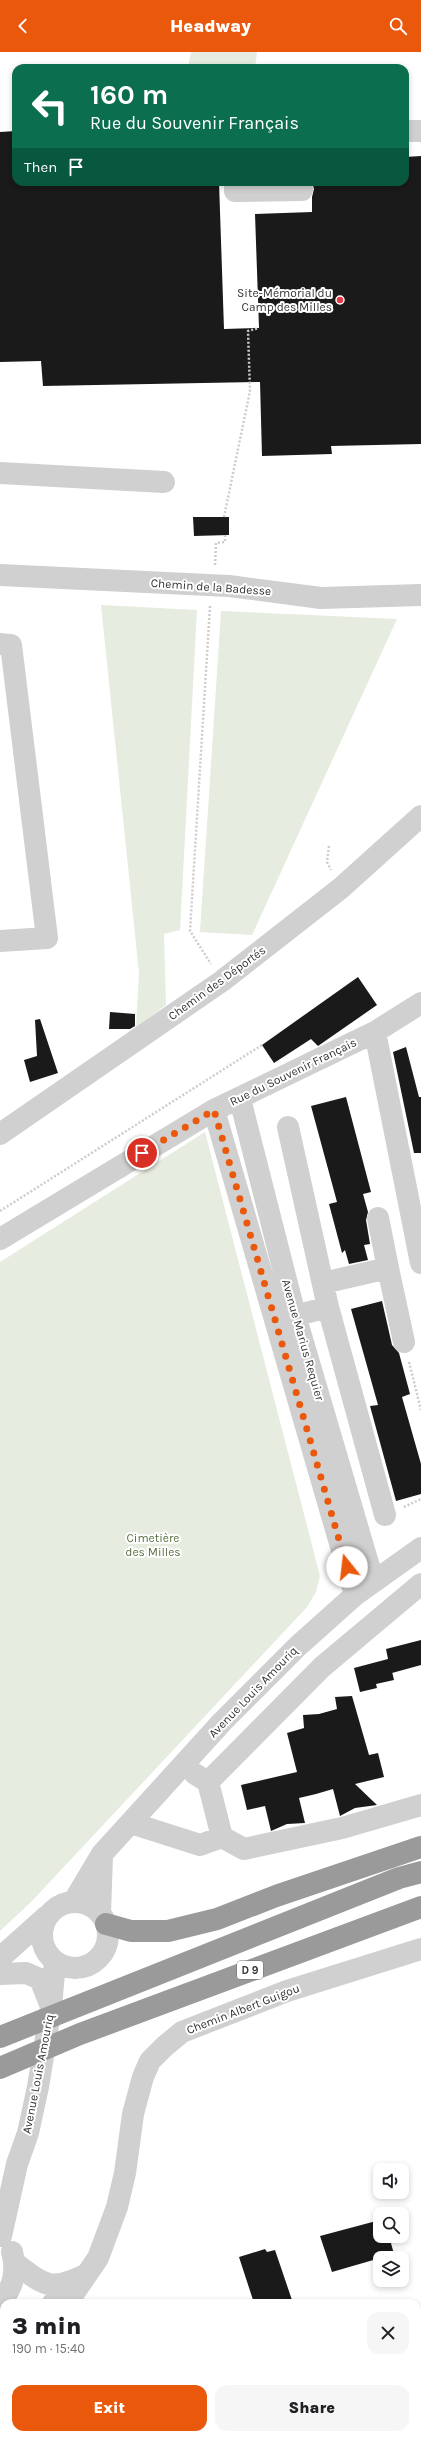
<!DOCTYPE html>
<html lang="en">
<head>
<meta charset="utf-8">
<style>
  body { margin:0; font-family:Karla,sans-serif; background:#f6f6f6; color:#202124; height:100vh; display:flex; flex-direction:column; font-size:15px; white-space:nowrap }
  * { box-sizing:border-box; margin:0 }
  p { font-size:13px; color:#757577 }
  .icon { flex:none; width:22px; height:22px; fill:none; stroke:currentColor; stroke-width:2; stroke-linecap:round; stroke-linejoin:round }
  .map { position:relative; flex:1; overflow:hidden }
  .sheet { position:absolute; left:0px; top:2247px; width:421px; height:140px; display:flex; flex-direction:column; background:#fff; border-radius:12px 12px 0 0; box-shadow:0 2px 6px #0003 }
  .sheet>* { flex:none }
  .top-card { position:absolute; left:12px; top:12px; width:397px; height:122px; border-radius:12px; box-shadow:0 2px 6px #0003; background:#0b6e4f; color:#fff; overflow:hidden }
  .fabs { position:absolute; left:373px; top:2111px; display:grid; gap:8px }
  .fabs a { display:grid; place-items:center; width:36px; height:36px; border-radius:8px; background:#fff; box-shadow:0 2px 6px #0003; font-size:20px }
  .pin { position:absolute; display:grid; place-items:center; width:34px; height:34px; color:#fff; margin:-17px; border:2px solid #fff; border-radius:50%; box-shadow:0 1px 4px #0007 }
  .me { position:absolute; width:44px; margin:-22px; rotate:344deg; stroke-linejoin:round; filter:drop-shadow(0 0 3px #0008) }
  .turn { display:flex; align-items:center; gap:14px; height:84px; padding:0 12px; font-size:18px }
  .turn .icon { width:52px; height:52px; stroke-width:2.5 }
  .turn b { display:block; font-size:28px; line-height:34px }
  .then { display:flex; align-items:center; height:38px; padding:0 12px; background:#0003; gap:8px; font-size:15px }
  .round { display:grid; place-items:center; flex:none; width:42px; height:42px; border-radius:12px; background:#f6f6f6 }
  .headline { display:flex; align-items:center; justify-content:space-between; height:68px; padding:0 12px }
  h1 { font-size:24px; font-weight:800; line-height:30px }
  .button { display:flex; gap:8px; margin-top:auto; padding:8px 12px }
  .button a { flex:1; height:46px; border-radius:12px; background:#ea580c; color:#fff; font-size:16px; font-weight:800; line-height:46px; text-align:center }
  .button a+a { background:#f6f6f6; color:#202124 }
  header { display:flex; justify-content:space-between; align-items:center; height:52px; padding:0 12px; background:#ea580c; color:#fff; font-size:18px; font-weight:800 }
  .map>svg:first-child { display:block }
  .green { fill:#e6ecdf }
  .building { fill:#1a1a1a }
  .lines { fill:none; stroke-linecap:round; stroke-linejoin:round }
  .path { stroke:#cdcdcd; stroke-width:2.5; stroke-dasharray:2 2; stroke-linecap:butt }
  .minor { stroke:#d0d0d0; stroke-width:22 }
  .highway { stroke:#9a9a9a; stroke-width:22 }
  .route { stroke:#ea580c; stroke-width:7; stroke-dasharray:0 12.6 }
  .poi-dot { fill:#e63946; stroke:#fff; stroke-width:1.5 }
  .labels { text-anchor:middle; stroke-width:4; stroke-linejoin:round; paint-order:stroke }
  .shield { fill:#fff; stroke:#707070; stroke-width:1 }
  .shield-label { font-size:11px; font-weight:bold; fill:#333 }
  .poi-label { font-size:12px; fill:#333; stroke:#fff; text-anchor:end }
  .street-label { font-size:12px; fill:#333; stroke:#fff }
  .park-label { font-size:12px; fill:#56703f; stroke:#fff }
</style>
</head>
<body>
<header><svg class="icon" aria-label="back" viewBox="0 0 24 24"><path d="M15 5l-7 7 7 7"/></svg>Headway<svg class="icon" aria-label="search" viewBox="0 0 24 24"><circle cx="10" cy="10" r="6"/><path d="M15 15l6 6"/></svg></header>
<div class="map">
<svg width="421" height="2387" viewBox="0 0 421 2387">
  <rect width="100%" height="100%" fill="#fff"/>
  <!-- green -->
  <path class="green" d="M 191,0 L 257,0 L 255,16 L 188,16 Z
    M 101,553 L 197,558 L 180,878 L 164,882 L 166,953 L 136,976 L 139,921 Z
    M 221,559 L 397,567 L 252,883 L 200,880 Z
    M 205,1080 L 320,1524 L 316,1540 L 307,1555 L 31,1850 L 0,1879 L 0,1210 Z"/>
  <!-- building -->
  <path class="building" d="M 16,79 L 16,130 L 219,130 L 224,277 L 259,276 L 255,162 L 312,160 L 312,145 L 314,137 L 312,130 L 405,130 L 405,105 L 421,104 L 421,392 L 331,394 L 332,402 L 262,404 L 260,330 L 43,334 L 41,309 L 0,310 L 0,80 Z
    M 193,465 L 229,465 L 229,483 L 194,484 Z
    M 358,925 L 377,953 L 318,994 L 311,987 L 274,1011 L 262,993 Z
    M 110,960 L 135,962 L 135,974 L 130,977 L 109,977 Z
    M 40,967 L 58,1021 L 30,1030 L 24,1008 L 37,1004 L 35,968 Z
    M 406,995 L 419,1045 L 421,1045 L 421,1101 L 414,1101 L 393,1000 Z
    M 346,1045 L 371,1140 L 363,1142 L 368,1160 L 366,1168 L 370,1192 L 364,1193 L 368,1208 L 349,1212 L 345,1198 L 342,1201 L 329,1152 L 337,1150 L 311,1054 Z
    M 382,1249 L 392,1293 L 399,1301 L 410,1342 L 402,1345 L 421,1412 L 421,1442 L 396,1449 L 370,1354 L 378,1353 L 351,1257 Z
    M 421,1588 L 421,1613 L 392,1621 L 390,1611 L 394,1628 L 376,1632 L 377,1636 L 360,1640 L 354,1616 L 388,1607 L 386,1597 Z
    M 352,1644 L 369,1703 L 378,1701 L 384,1725 L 355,1732 L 377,1753 L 355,1756 L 340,1764 L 333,1737 L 316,1742 L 299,1746 L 305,1771 L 287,1772 L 271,1779 L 265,1754 L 247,1758 L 241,1733 L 297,1720 L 287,1681 L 304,1676 L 303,1663 L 319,1662 L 337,1657 L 335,1645 Z
    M 380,2168 L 380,2184 L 389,2184 L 394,2202 L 332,2220 L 320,2184 Z
    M 265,2197 L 267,2200 L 275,2198 L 293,2251 L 254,2251 L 239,2205 Z"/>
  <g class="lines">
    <!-- path -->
    <path class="path" d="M 224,465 L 250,339 L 248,279 L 259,276
      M 215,513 L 216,491 L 225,490 L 225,483
      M 210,554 L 190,879 L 211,912
      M 329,794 L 327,810 L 331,818
      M 0,1159 L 262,993
      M 409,1310 L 421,1358
      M 404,1455 L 421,1447"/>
    <!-- minor -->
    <path class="minor" d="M 405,79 L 421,79
      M 235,130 L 235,139 L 302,138
      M 0,421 L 164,430
      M 0,523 L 229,534 L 321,546 L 421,543
      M 0,592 L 11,593 L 47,886 L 0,889
      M 375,980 L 421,1211
      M 240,1047 L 295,1263 L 373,1528
      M 214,1058 L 355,1543
      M 288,1075 L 328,1255
      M 0,1082 L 222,929 L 341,836 L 421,764
      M 378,1166 L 388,1216
      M 0,1187 L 214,1058 L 375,980 L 421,951
      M 323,1231 L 388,1216 L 404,1290
      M 280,1268 L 328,1255 L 385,1463
      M 208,1730 L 322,1615 L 421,1532
      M 131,1771 L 200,1793 L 222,1785 L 208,1730 L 195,1722
      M 222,1785 L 244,1797 L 342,1776 L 421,1753
      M 74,1849 L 102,1802 L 222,1670 L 298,1594 L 355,1543 L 421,1496
      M42 1883a33 33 0 1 1 66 0a33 33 0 1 1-66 0Z
      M 100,1861 L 102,1804
      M 0,1906 L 47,1864
      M 0,1922 L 26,1921 L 40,1927 L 50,1952
      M 1,2184 L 17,2112 L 28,2081 L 38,2035 L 51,1955 L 55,1910
      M 15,2211 C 45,2234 51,2240 87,2222
      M 0,2250 C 14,2236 17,2218 12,2200
      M 53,2251 L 72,2244 L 98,2206 L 117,2155 L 125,2121 L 133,2062 L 143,2025 L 150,2009 L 165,1994 L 182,1980 L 287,1939 L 421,1897"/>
    <!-- highway -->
    <path class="highway" d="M 106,1872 L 131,1879 L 168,1879 L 217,1867 L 276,1844 L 421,1795
      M 0,1985 L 399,1826 L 421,1820
      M 0,2016 L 80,1982 L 421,1855"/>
  </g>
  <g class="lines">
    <!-- route -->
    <path class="route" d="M 142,1101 L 214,1058 L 347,1515"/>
  </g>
  <!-- markers -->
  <circle class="poi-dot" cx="340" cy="248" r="4"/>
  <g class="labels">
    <!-- shield labels -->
    <rect class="shield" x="237" y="1909" width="26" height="18" rx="3"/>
    <g class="shield-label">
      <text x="250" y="1922">D 9</text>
    </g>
    <!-- poi labels -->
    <g class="poi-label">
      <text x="332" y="245">Site-Mémorial du<tspan x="332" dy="14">Camp des Milles</tspan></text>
    </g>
    <!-- street labels -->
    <g class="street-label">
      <text transform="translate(211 535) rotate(4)" y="4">Chemin de la Badesse</text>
      <text transform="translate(217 931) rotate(-36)" y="4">Chemin des Déportés</text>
      <text transform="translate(293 1020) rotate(-26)" y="4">Rue du Souvenir Français</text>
      <text transform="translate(303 1288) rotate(74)" y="4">Avenue Marius Requier</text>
      <text transform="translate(253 1640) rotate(-46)" y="4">Avenue Louis Amouriq</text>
      <text transform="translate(243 1957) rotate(-21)" y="4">Chemin Albert Guigou</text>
      <text transform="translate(38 2022) rotate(-79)" y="4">Avenue Louis Amouriq</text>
    </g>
    <!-- park labels -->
    <g class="park-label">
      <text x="153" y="1490">Cimetière<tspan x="153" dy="14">des Milles</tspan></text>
    </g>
  </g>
</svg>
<div class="fabs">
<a><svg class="icon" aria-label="sound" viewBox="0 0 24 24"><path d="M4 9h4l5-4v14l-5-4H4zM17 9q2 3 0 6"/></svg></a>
<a><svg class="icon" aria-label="search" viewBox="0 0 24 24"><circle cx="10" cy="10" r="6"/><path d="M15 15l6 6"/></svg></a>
<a><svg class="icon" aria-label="layers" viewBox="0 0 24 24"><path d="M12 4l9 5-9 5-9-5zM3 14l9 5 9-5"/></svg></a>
</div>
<div class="pin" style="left:142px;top:1101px;background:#d93025"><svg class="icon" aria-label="arrive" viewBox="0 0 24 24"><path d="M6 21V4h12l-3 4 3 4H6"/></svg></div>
<svg class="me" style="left:347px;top:1515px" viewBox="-20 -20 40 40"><circle r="19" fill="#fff"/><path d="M0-13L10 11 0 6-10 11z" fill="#ea580c"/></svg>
<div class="top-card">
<div class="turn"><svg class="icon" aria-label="left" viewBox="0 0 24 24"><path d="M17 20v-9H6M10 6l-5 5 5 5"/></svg><div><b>160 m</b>Rue du Souvenir Français</div></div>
<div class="then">Then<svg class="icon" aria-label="arrive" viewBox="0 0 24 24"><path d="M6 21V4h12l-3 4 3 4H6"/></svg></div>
</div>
<section class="sheet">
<div class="headline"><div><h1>3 min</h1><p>190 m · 15:40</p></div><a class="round"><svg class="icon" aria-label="close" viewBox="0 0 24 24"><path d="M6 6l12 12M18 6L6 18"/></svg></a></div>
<div class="button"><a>Exit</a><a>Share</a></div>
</section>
</div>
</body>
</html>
